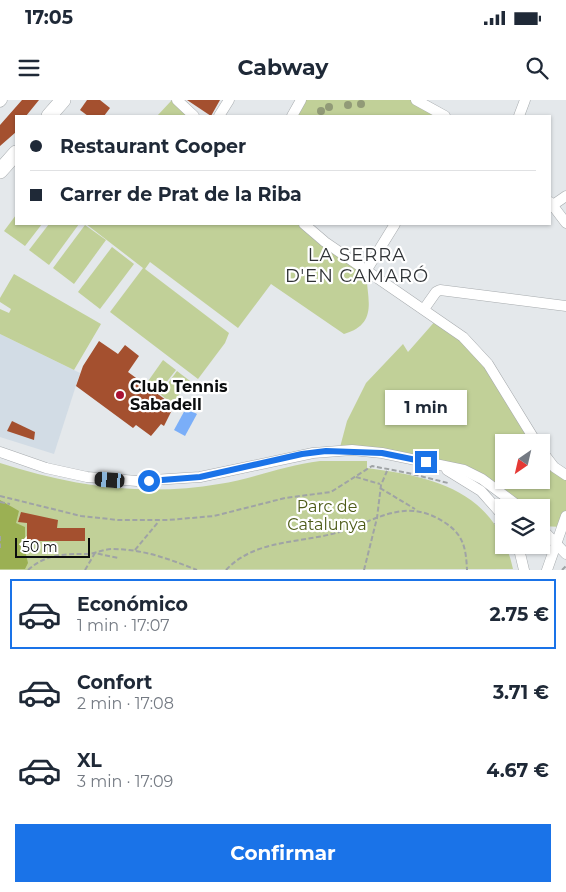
<!DOCTYPE html>
<html lang="es">
<head>
<meta charset="utf-8">
<style>
	body { margin:0; font-family:Montserrat,sans-serif; background:#f6f6f7; color:#1f2937; height:100vh; display:flex; flex-direction:column; font-size:19px; white-space:nowrap }
	* { box-sizing:border-box; margin:0 }
	p { font-size:16px; color:#747a83 }
	.icon { flex:none; width:28px; height:28px; fill:none; stroke:currentColor; stroke-width:2; stroke-linecap:round; stroke-linejoin:round }
	.map { position:relative; height:470px; overflow:hidden }
	.drawer { display:flex; flex-direction:column; background:#fff; flex:1 }
	.drawer>* { flex:none }
	.top-card { position:absolute; left:15px; top:15px; width:536px; height:110px; border-radius:0px; box-shadow:0 1px 4px #0004; display:grid; align-content:center; height:110px; padding:0 15px; background:#fff }
	.needle { width:32px; rotate:214deg }
	.tools { position:absolute; left:495px; top:334px; display:grid; gap:10px }
	.tools a { display:grid; place-items:center; width:55px; height:55px; border-radius:0px; background:#fff; box-shadow:0 1px 4px #0004; font-size:25px }
	.scale { position:absolute; left:15px; bottom:12px; width:75px; box-sizing:border-box; padding-left:5px; border:2px solid #0b0d0e; border-top:0; font-size:14px; line-height:18px; white-space:nowrap; color:#0b0d0e; -webkit-text-stroke:4px #fff; paint-order:stroke }
	.end { position:absolute; width:22px; height:22px; margin:-11px; border:6px solid #1a73e8; background:#fff; box-shadow:0 0 0 2px #fff }
	.from { border-radius:50% }
	.bubble { position:absolute; height:35px; border-radius:0px; background:#fff; box-shadow:0 1px 4px #0004; font-size:16px; font-weight:700; line-height:35px; text-align:center }
	.car { position:absolute; width:15px; height:30px; margin:-15px -8px; border-radius:6px; box-shadow:0 0 4px 1px #0007; background:linear-gradient(#222 24%,#8ab4d8 0 40%,#222 0 76%,#8ab4d8 0 86%,#222 0) }
	.top-card b { display:flex; align-items:center; gap:18px; height:48px; font-size:19px }
	.top-card b+b { border-top:1px solid #e0e1e3 }
	.top-card i { width:12px; height:12px; background:#1f2937 }
	ul { padding:9px 0 0; list-style:none }
	li { display:flex; align-items:center; gap:15px; height:70px; margin:0 10px 8px; padding:0 5px; border:2px solid transparent; border-radius:0px }
	li div { flex:1 }
	li b { display:block; font-size:19px }
	li em { font-style:normal; font-weight:700 }
	li.current { border-color:#1a73e8 }
	li>.icon { width:45px; height:45px; stroke-width:1.5 }
	.button { display:flex; gap:10px; margin-top:auto; padding:10px 15px }
	.button a { flex:1; height:58px; border-radius:0px; background:#1a73e8; color:#fff; font-size:20px; font-weight:700; line-height:58px; text-align:center }
	.status { display:flex; justify-content:space-between; align-items:center; height:35px; padding:0 25px; background:#fff; direction:ltr }
	.status svg { height:14px; fill:currentColor }
	header { display:flex; justify-content:space-between; align-items:center; height:65px; padding:0 15px; background:#fff; font-size:22px; font-weight:700 }
	.map>svg:first-child { display:block }
</style>
</head>
<body>
<div class="status"><b>17:05</b><svg viewBox="0 0 49 12"><path d="M0 12V9h3v3zM5 12V6h3v6zM10 12V3h3v9zM15 12V0h3v12zM26 1h20v11H26zM47 4h2v5h-2z"/></svg></div>
<header><svg class="icon" aria-label="menu" viewBox="0 0 24 24"><path d="M4 6h16M4 12h16M4 18h16"/></svg>Cabway<svg class="icon" aria-label="search" viewBox="0 0 24 24"><circle cx="10" cy="10" r="6"/><path d="M15 15l6 6"/></svg></header>
<div class="map">
<svg width="566" height="470" viewBox="0 0 566 470">
	<rect width="100%" height="100%" fill="#e4e8eb"/>
	<!-- built -->
	<polygon fill="#d2dce5" points="0,234 80,273 54,354 0,337"/>
	<!-- green -->
	<g fill="#c1d098">
		<polygon points="172,0 177,0 194,16 157,16"/>
		<polygon points="301,0 416,0 445,16 292,16"/>
		<polygon points="16,115 16,124 42,124 25,146 4,131"/>
		<polygon points="49,124 79,124 49,165 29,150"/>
		<path d="M86,124h218l62,47c1,28 13,53 -22,63l-73,-50 -33,44 -88,-66 -5,7 84,64 -4,10 -27,36 -88,-67 33,-44z"/>
		<polygon points="85,125 106,140 74,184 53,168"/>
		<polygon points="112,147 134,164 100,209 78,192"/>
		<polygon points="14,174 101,224 74,270 0,234 0,209 9,213 11,209 0,202 0,198"/>
		<polygon points="437,219 476,250 536,342 504,342 504,380 541,380 541,350 566,375 566,417 562,427 541,426 541,408 521,407 464,370 339,351 347,321 366,283 403,244 408,252"/>
		<polygon points="163,260 176,270 158,293 146,284"/>
		<polygon points="177,271 190,281 172,304 160,294"/>
		<path d="M320,361h47v7c70,9 129,24 146,101l-513,1v-107c71,23 145,34 219,21 34,-5 66,-19 101,-23z"/>
	</g>
	<!-- forest -->
	<polygon fill="#9bb053" points="0,400 19,411 16,423 25,427 25,450 28,463 25,469 0,469"/>
	<!-- water -->
	<polygon fill="#7aaef8" points="186,308 197,314 185,336 174,330"/>
	<!-- building -->
	<g fill="#a4502f">
		<polygon points="22,0 39,0 26,16 16,16 16,32 0,46 0,25"/>
		<polygon points="87,0 100,0 110,8 104,16 88,16 80,10"/>
		<polygon points="187,0 220,0 211,16"/>
		<polygon points="99,241 118,254 125,245 139,256 128,272 174,306 164,326 161,324 151,336 136,325 133,328 76,286 83,266"/>
		<polygon points="12,321 35,332 34,340 7,331"/>
		<polygon points="21,412 58,420 57,428 85,428 85,441 27,441 27,423 18,422"/>
	</g>
	<g fill="none" stroke-linecap="round" stroke-linejoin="round">
		<defs>
			<g id="street">
				<polyline points="177,0 194,16"/>
				<polyline points="416,0 445,16"/>
				<polyline points="0,2 2,0"/>
				<polyline points="219,16 229,0"/>
				<polyline points="292,16 301,0"/>
				<polyline points="519,16 525,0"/>
				<polyline points="550,102 566,123"/>
				<polyline points="550,107 566,96"/>
				<polyline points="304,124 325,142 463,237 488,264 536,342"/>
				<polyline points="366,171 395,124"/>
				<polyline points="424,209 436,192 440,190 566,206"/>
				<polyline points="541,350 554,367 566,375"/>
				<polyline points="0,352 46,368 87,377 137,381 200,377 313,353 352,350 382,353 464,370 482,379 521,408"/>
				<polyline points="447,370 481,391 504,417"/>
				<polyline points="541,428 566,454"/>
				<polyline points="518,445 524,470"/>
				<polyline points="547,470 566,416"/>
			</g>
			<g id="secondary">
				<polyline points="49,16 63,0"/>
				<polyline points="0,71 16,53"/>
			</g>
		</defs>
		<!-- street casing -->
		<use href="#street" stroke="#a7abae" stroke-width="11"/>
		<!-- secondary casing -->
		<use href="#secondary" stroke="#a7abae" stroke-width="16"/>
		<!-- path -->
		<g stroke="#9fa3a5" stroke-width="2" stroke-dasharray="5 2.5" stroke-linecap="butt">
			<polyline points="356,377 380,384"/>
			<polyline points="380,388 415,409"/>
			<polyline points="0,396 81,416 118,420 168,420 214,416 285,398 331,392 372,366 408,373 448,383"/>
			<polyline points="0,402 10,404"/>
			<polyline points="495,423 504,438"/>
			<polyline points="0,436 0,448"/>
			<polyline points="135,450 159,421"/>
			<path d="M28,470c19,-17 38,-16 61,-16 8,-1 15,-5 23,-5 31,0 57,10 85,21"/>
			<polyline points="85,470 95,453 118,458"/>
			<path d="M226,470c27,-29 69,-27 106,-36 41,-10 70,-39 112,-12 19,12 22,25 23,48"/>
			<polyline points="364,470 377,418 381,385 387,371"/>
			<polyline points="562,470 566,466"/>
		</g>
		<!-- street -->
		<use href="#street" stroke="#fff" stroke-width="10"/>
		<!-- secondary -->
		<use href="#secondary" stroke="#fff" stroke-width="15"/>
	</g>
	<!-- trees -->
	<g fill="#919a77">
		<circle cx="361" cy="4" r="4"/>
		<circle cx="348" cy="5" r="4"/>
		<circle cx="329" cy="7" r="4"/>
		<circle cx="321" cy="11" r="4"/>
	</g>
	<g fill="none" stroke-linecap="round" stroke-linejoin="round">
		<!-- route -->
		<polyline stroke="#1a73e8" stroke-width="6" points="149,381 200,377 302,354 326,351 382,353 426,362"/>
	</g>
	<!-- markers -->
	<circle fill="#a91234" stroke="#fff" stroke-width="2" cx="120" cy="295" r="5"/>
	<g text-anchor="middle" stroke-width="4.5" stroke-linejoin="round" paint-order="stroke">
		<!-- poi labels -->
		<g font-size="16" font-weight="bold" fill="#0b0d0e" stroke="#fff" text-anchor="start">
			<text x="130" y="292">Club Tennis<tspan x="130" dy="18">Sabadell</tspan></text>
		</g>
		<!-- park labels -->
		<g font-size="16" fill="#4d5b18" stroke="#fff">
			<text x="327" y="412">Parc de<tspan x="327" dy="18">Catalunya</tspan></text>
		</g>
		<!-- neighbourhood labels -->
		<g font-size="18" letter-spacing="1" fill="#2f3235" stroke="#fff">
			<text x="357" y="161">LA SERRA<tspan x="357" dy="21">D'EN CAMARÓ</tspan></text>
		</g>
	</g>
</svg>
<div class="tools">
<a><svg class="needle" viewBox="-14 -14 28 28"><path d="M0-13l5 13h-10z" fill="#e53935"/><path d="M0 13l5-13h-10z" fill="#747a83"/></svg></a>
<a><svg class="icon" aria-label="layers" viewBox="0 0 24 24"><path d="M12 4l9 5-9 5-9-5zM3 14l9 5 9-5"/></svg></a>
</div>
<div class="scale">50 m</div>
<i class="end from" style="left:149px;top:381px"></i>
<i class="end" style="left:426px;top:362px"></i>
<div class="bubble" style="left:385px;top:290px;width:82px">1 min</div>
<i class="car" style="left:110px;top:380px;rotate:275deg"></i>
<div class="top-card">
<b><i class="from"></i>Restaurant Cooper</b>
<b><i></i>Carrer de Prat de la Riba</b>
</div>
</div>
<section class="drawer">
<ul>
<li class="current"><svg class="icon" aria-label="car" viewBox="0 0 24 24"><path d="M5 17H2v-5l4-1 3-4h7l3 4 3 1v5h-3M9 17h6M6 11h13"/><circle cx="7" cy="17" r="2"/><circle cx="17" cy="17" r="2"/></svg><div><b>Económico</b><p>1 min · 17:07</p></div><em>2.75 €</em></li>
<li><svg class="icon" aria-label="car" viewBox="0 0 24 24"><path d="M5 17H2v-5l4-1 3-4h7l3 4 3 1v5h-3M9 17h6M6 11h13"/><circle cx="7" cy="17" r="2"/><circle cx="17" cy="17" r="2"/></svg><div><b>Confort</b><p>2 min · 17:08</p></div><em>3.71 €</em></li>
<li><svg class="icon" aria-label="car" viewBox="0 0 24 24"><path d="M5 17H2v-5l4-1 3-4h7l3 4 3 1v5h-3M9 17h6M6 11h13"/><circle cx="7" cy="17" r="2"/><circle cx="17" cy="17" r="2"/></svg><div><b>XL</b><p>3 min · 17:09</p></div><em>4.67 €</em></li>
</ul>
<div class="button"><a>Confirmar</a></div>
</section>
</body>
</html>
